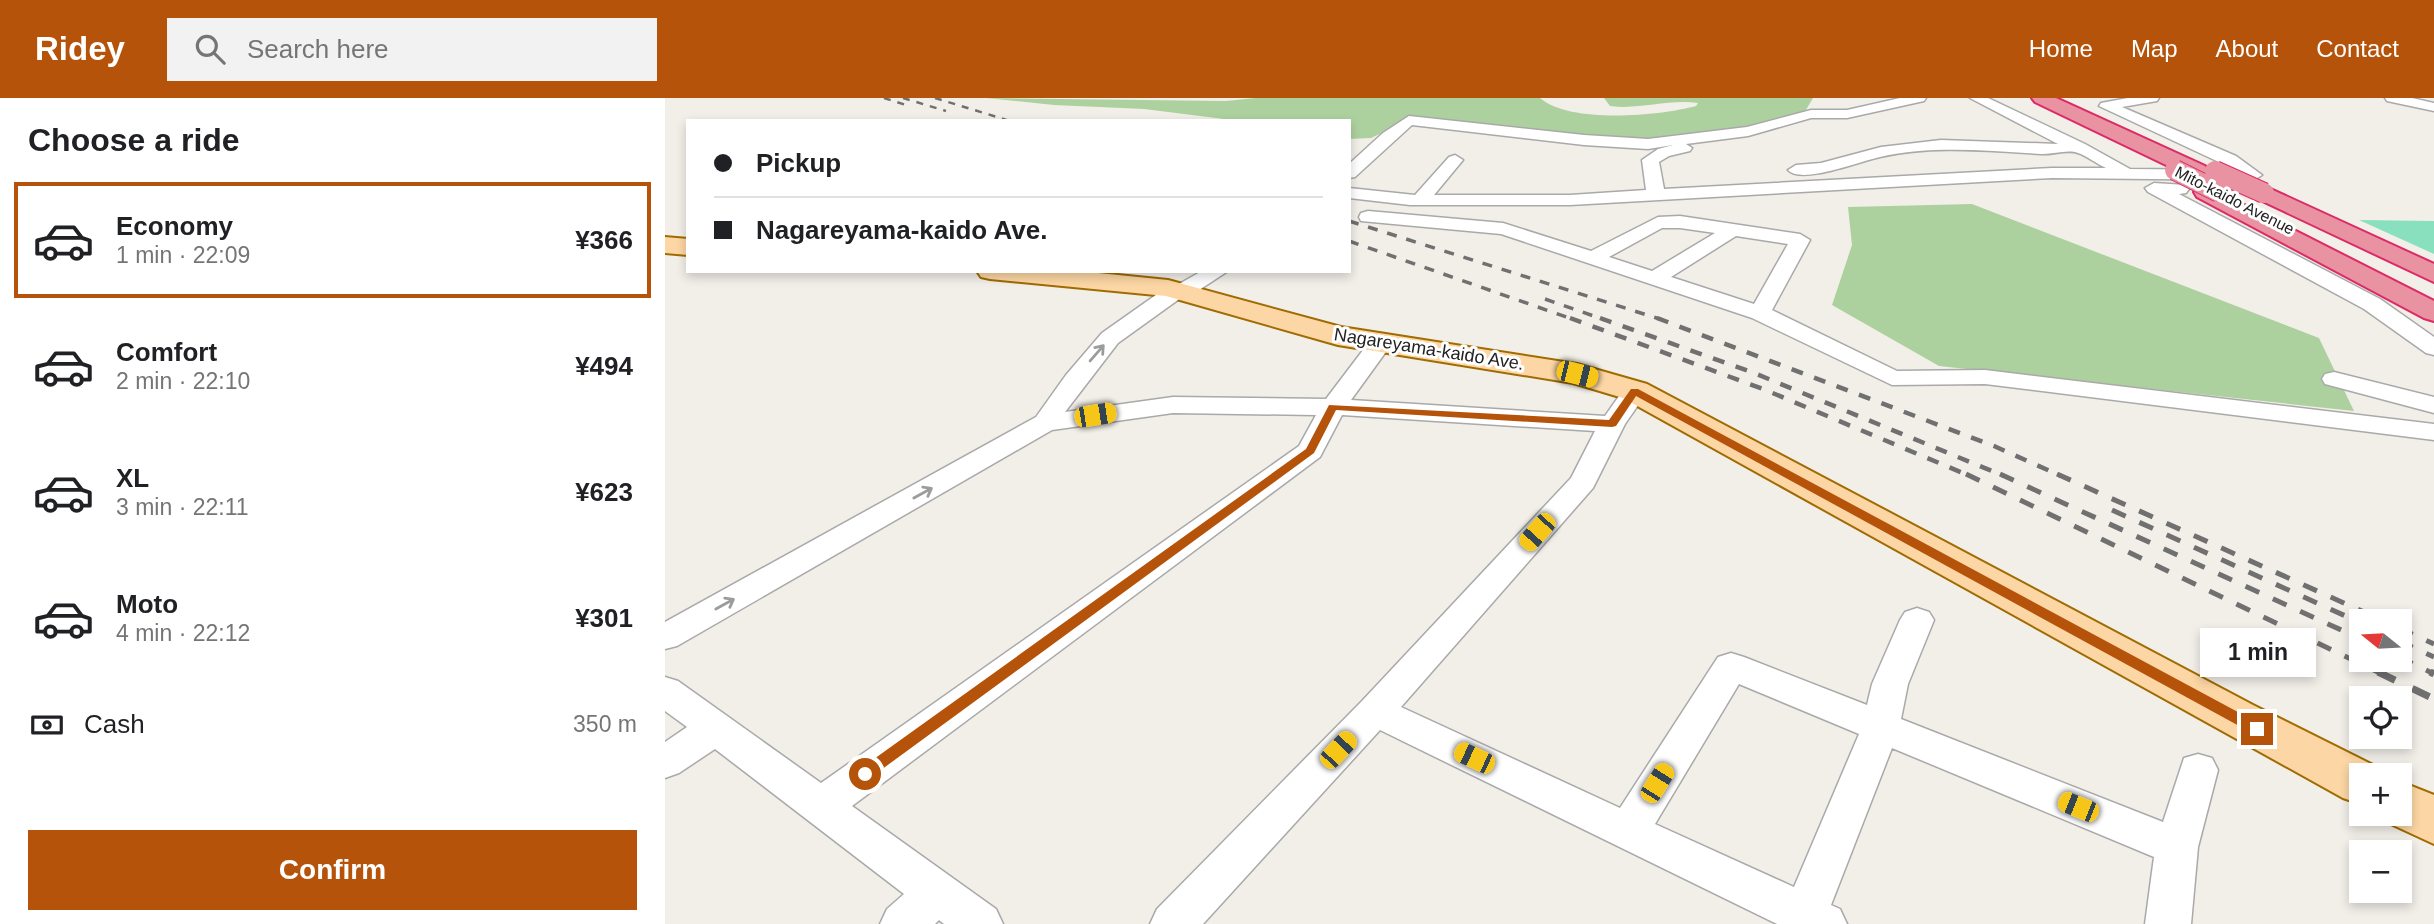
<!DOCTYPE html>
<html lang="en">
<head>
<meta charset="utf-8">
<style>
	body { margin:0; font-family:Helvetica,sans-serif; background:#f2f2f2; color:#202124; height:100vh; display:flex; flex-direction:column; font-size:26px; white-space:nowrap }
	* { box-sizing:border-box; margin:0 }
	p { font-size:23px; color:#757577 }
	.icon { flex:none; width:38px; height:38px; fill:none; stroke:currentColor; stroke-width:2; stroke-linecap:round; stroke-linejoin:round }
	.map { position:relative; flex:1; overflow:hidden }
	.sheet { display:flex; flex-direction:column; background:#fff; width:665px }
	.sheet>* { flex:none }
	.hud { position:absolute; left:21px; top:21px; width:665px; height:154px; border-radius:0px; box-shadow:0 4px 10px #0003; display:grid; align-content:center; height:154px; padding:0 28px; background:#fff }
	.needle { width:46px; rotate:288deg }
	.tools { position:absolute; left:1684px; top:511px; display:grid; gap:14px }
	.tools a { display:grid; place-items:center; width:63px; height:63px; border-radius:0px; background:#fff; box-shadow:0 4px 10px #0003; font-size:35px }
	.end { position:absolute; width:32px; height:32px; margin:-16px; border:9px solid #b45309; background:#fff; box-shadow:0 0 0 4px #fff }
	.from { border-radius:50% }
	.bubble { position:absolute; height:49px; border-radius:0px; background:#fff; box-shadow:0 4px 10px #0003; font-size:23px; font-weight:600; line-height:49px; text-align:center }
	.car { position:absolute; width:21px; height:42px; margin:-21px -10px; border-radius:9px; box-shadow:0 0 5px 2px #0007; background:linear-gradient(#f5c518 24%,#345 0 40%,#f5c518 0 76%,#345 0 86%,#f5c518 0) }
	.hud b { display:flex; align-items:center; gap:24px; height:66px; font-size:26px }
	.hud b+b { border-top:2px solid #e0e0e0 }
	.hud i { width:18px; height:18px; background:#202124 }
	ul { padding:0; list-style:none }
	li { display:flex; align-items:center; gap:21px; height:116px; margin:0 14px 10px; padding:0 14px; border:4px solid transparent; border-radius:0px }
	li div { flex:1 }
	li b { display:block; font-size:26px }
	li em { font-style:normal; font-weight:600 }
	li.on { border-color:#b45309 }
	li>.icon { width:63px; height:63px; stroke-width:1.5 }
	h2 { padding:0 28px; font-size:32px; line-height:84px }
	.pay { display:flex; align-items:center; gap:18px; height:77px; padding:0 28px; font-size:26px }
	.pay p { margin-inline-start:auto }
	.primary-button { display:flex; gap:14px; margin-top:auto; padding:14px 28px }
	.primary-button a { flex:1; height:80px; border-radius:0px; background:#b45309; color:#fff; font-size:28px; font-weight:600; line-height:80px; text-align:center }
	header { display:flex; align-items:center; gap:42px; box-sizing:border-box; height:98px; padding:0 35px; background:#b45309; color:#fff }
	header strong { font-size:33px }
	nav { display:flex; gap:38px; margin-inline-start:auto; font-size:24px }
	.search { width:490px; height:63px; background:#f2f2f2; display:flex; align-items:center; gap:18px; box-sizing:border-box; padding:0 24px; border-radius:0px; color:#757577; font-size:26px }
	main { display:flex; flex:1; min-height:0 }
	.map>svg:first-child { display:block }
</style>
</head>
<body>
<header>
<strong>Ridey</strong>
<div class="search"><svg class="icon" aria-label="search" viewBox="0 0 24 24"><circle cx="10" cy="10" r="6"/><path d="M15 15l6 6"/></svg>Search here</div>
<nav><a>Home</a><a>Map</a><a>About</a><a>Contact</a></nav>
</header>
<main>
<section class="sheet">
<h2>Choose a ride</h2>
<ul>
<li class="on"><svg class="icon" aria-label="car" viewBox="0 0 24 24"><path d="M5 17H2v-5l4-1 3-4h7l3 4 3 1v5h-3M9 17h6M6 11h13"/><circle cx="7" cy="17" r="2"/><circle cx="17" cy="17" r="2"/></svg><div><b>Economy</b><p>1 min · 22:09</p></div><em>¥366</em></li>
<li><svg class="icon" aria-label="car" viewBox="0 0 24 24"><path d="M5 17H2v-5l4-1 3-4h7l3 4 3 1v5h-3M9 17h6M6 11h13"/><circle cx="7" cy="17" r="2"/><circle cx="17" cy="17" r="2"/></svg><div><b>Comfort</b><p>2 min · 22:10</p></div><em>¥494</em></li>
<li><svg class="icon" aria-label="car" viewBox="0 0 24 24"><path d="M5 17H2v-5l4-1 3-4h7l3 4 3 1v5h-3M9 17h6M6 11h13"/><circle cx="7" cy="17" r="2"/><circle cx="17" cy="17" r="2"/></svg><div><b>XL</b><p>3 min · 22:11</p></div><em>¥623</em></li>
<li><svg class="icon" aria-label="car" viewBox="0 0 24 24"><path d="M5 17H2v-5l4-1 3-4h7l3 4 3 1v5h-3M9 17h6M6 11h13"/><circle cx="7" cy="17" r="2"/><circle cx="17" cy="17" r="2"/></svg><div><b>Moto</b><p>4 min · 22:12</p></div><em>¥301</em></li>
</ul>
<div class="pay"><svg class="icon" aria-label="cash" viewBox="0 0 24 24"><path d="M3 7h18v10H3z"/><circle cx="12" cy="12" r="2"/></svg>Cash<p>350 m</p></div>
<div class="primary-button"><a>Confirm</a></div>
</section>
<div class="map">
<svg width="1769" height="826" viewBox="0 0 1769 826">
	<rect width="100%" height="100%" fill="#f2efe9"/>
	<!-- forest -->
	<g fill="#add19e">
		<path d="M321,0l240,3 30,-3h284c30,26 119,18 156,8l2,-3c-31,-4 -58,7 -88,3l-6,-8h209l-10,17 -79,19 -91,10 -199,-19h-35l-28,13 -22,1v-18h-109l-96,-12 -90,-4z"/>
		<polygon points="1307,106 1654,240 1689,313 1274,268 1167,207 1187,147 1183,109"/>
	</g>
	<!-- pitch -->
	<polygon fill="#88e0be" points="1694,122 1769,123 1769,156"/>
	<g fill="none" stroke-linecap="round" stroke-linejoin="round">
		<defs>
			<g id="street">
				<path d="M1235,0h26l-2,3 -77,17h-36l-63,18 -62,8 6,4 -2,3 -21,5 -10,6 5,27 388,-21h54c-9,-4 -19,-12 -28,-15 -11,-4 -26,2 -37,1 -54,-3 -108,-9 -161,3 -19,4 -79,28 -92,13l8,-5 25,-2 60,-16 60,-7 117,4 -88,-46h18l97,46 45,25 106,1 -137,-64 2,-3 27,-5h31l-2,3 -35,6 114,49 26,19 -8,5 -202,-2 -482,27h-160l-61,-7v-10l66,7 34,-38 6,-2 8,5 -29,35h136l76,-5 -4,-30 16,-11 15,-4 -25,4 -64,-4 -172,-20 -57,52 -6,1v-14l34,-31 26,-17 175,19 64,4 99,-12 64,-17h36z"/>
				<polygon points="1720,0 1747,0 1769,5 1769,13 1722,3"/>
				<polygon points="1489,85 1521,87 1524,91 1521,95 1514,96 1715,201 1769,239 1769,257 1761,255 1699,211 1483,94 1480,90"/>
				<path d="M703,113l135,12 88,28 67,-34 22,-1 120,18 10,6 -38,70 125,61 88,-1 449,54v16l-449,-56 -93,1 -140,-67 -251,-84 -140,-13 -2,-4 2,-4zM997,130h18l35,5 -63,38 -43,-14zM1071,138l52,8 -34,60 -83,-27z"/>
				<path d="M537,173h26l-38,25 -8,1 -64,46 -53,69 108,-15 153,2 47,-62h16l4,5 -42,58 254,16 21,-30 9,-3 9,3 4,5 -23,33 -32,64 -192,219 219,101 98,-151 13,-4 13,4 123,48 5,-21 28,-64 5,-8 12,-4 12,4 5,8 -26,64 -7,35 262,103 21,-64 14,-4 14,4 6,12 -20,77 -7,77h-46l9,-67 -262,-109 -61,157 9,4 7,15h-70l-397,-194 -177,194h-53l7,-15 205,-208 209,-223 24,-47 -253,-16 -22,42 -468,349 144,103 7,15h-59l-5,-4 -4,4h-55l7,-15 17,-15 -189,-145 -36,24 -14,5v-36l22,-15 -22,-16v-34l13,4 143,102 478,-337 17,-31 -143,-2 -121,17 -375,216 -12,3v-27l371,-205 30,-42 36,-42 68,-48 9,-1zM1074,586l120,50 -65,153 -139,-63z"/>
				<polygon points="1669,274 1769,299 1769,315 1660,286 1657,281 1660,276"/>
			</g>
			<g id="primary">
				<polygon points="0,139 23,141 23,157 0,155"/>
				<polygon points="312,173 413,173 503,182 676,229 912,266 982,286 1588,607 1714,670 1718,677 1696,677 1696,706 1678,700 958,300 908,285 673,247 501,198 325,181 316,179"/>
				<polygon points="1734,683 1769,697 1769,746 1715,721 1713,716 1734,716"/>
			</g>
			<g id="highway">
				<polygon points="1367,0 1391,0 1540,68 1543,73 1540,78 1524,78 1370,4"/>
				<polygon points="1540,87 1769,203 1769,223 1759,220 1532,99 1529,94 1532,89"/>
				<polygon points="1599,88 1769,166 1769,184 1591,100 1588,95 1591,90"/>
			</g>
		</defs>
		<!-- street casing -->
		<use href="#street" stroke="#a9a9a9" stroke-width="3"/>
		<!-- primary casing -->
		<use href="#primary" stroke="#a06b00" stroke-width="4"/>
		<!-- highway casing -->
		<use href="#highway" stroke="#dc2a67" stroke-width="4"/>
		<!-- street -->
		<use href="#street" fill="#fff" fill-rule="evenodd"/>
		<!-- primary -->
		<use href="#primary" fill="#fcd6a4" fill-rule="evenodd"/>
		<!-- highway -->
		<use href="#highway" fill="#e892a2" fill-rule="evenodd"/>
		<!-- rail-far4 -->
		<g stroke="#707070" stroke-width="2.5" stroke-dasharray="7 7" stroke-linecap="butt">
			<polyline points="219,0 244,8"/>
			<polyline points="238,0 281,13"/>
			<polyline points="270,0 345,23"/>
		</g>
		<!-- rail-far3 -->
		<g stroke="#707070" stroke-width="3.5" stroke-dasharray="10 10" stroke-linecap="butt">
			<polyline points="684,123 998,222"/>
			<polyline points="684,143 910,222"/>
			<polyline points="880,201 940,222"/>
		</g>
		<!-- rail-far2 -->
		<g stroke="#707070" stroke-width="4.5" stroke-dasharray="12 12" stroke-linecap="butt">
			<polyline points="905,220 1098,291 1305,378"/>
			<polyline points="935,220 1089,275 1339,378"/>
			<polyline points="992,220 1329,348 1396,378"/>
		</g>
		<!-- rail-far1 -->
		<g stroke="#707070" stroke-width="5" stroke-dasharray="15 15" stroke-linecap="butt">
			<polyline points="1301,376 1717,576"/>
			<polyline points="1335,376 1696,541"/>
			<polyline points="1392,376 1719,523"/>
			<polyline points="1447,412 1696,525"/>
			<polyline points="1734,530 1769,546"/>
			<polyline points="1734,543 1769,559"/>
			<polyline points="1734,559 1769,576"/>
		</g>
		<!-- rail -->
		<g stroke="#707070" stroke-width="7" stroke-dasharray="19 19" stroke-linecap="butt">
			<polyline points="1713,574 1769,601"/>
			<polyline points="1765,574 1769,576"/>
		</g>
		<defs>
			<g id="highway-bridge">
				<polyline points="1510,72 1554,94"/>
				<polyline points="1550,73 1599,95"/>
			</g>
		</defs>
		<!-- highway-bridge casing -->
		<use href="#highway-bridge" stroke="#dc2a67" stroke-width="22" stroke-linecap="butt"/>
		<!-- highway-bridge -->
		<use href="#highway-bridge" stroke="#e892a2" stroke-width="20"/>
	</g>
	<!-- one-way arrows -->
	<defs><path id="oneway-shaft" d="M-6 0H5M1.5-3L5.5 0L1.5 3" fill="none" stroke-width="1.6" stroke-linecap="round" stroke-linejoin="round" transform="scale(1.75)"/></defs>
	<g stroke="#9c9c9c">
		<use href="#oneway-shaft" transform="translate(432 255) rotate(-49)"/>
		<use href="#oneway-shaft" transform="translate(258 395) rotate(-29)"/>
		<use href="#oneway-shaft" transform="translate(60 506) rotate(-29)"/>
	</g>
	<!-- route -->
	<polygon fill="#b45309" points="966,291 973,291 1597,627 1599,631 1597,635 1587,635 971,298 951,328 947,329 671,312 649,355 205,680 195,680 192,676 195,671 641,351 664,307 944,322"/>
	<g text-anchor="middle" stroke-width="6" stroke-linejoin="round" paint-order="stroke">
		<!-- far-street labels -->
		<g font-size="16" fill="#222" stroke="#fff">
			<text transform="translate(1570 102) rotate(27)" y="6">Mito-kaido Avenue</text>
		</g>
		<!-- street labels -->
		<g font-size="18" fill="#222" stroke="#fff">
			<text transform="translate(764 251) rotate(9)" y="6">Nagareyama-kaido Ave.</text>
		</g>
	</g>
</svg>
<div class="tools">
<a><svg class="needle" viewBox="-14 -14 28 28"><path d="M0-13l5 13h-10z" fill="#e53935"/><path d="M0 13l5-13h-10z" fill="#757577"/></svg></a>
<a><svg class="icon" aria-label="locate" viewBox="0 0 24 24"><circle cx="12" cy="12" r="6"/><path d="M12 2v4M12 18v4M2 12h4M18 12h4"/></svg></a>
<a>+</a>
<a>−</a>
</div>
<i class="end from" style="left:200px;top:676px"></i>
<i class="end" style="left:1592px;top:631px"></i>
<div class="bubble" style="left:1535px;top:530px;width:116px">1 min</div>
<i class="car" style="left:912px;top:276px;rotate:104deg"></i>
<i class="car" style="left:430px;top:317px;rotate:81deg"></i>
<i class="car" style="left:872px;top:434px;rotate:222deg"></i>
<i class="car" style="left:673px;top:652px;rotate:43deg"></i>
<i class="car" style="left:809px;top:660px;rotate:295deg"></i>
<i class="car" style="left:992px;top:685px;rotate:32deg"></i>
<i class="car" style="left:1413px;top:709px;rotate:292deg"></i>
<div class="hud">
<b><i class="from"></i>Pickup</b>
<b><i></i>Nagareyama-kaido Ave.</b>
</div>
</div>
</main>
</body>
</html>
